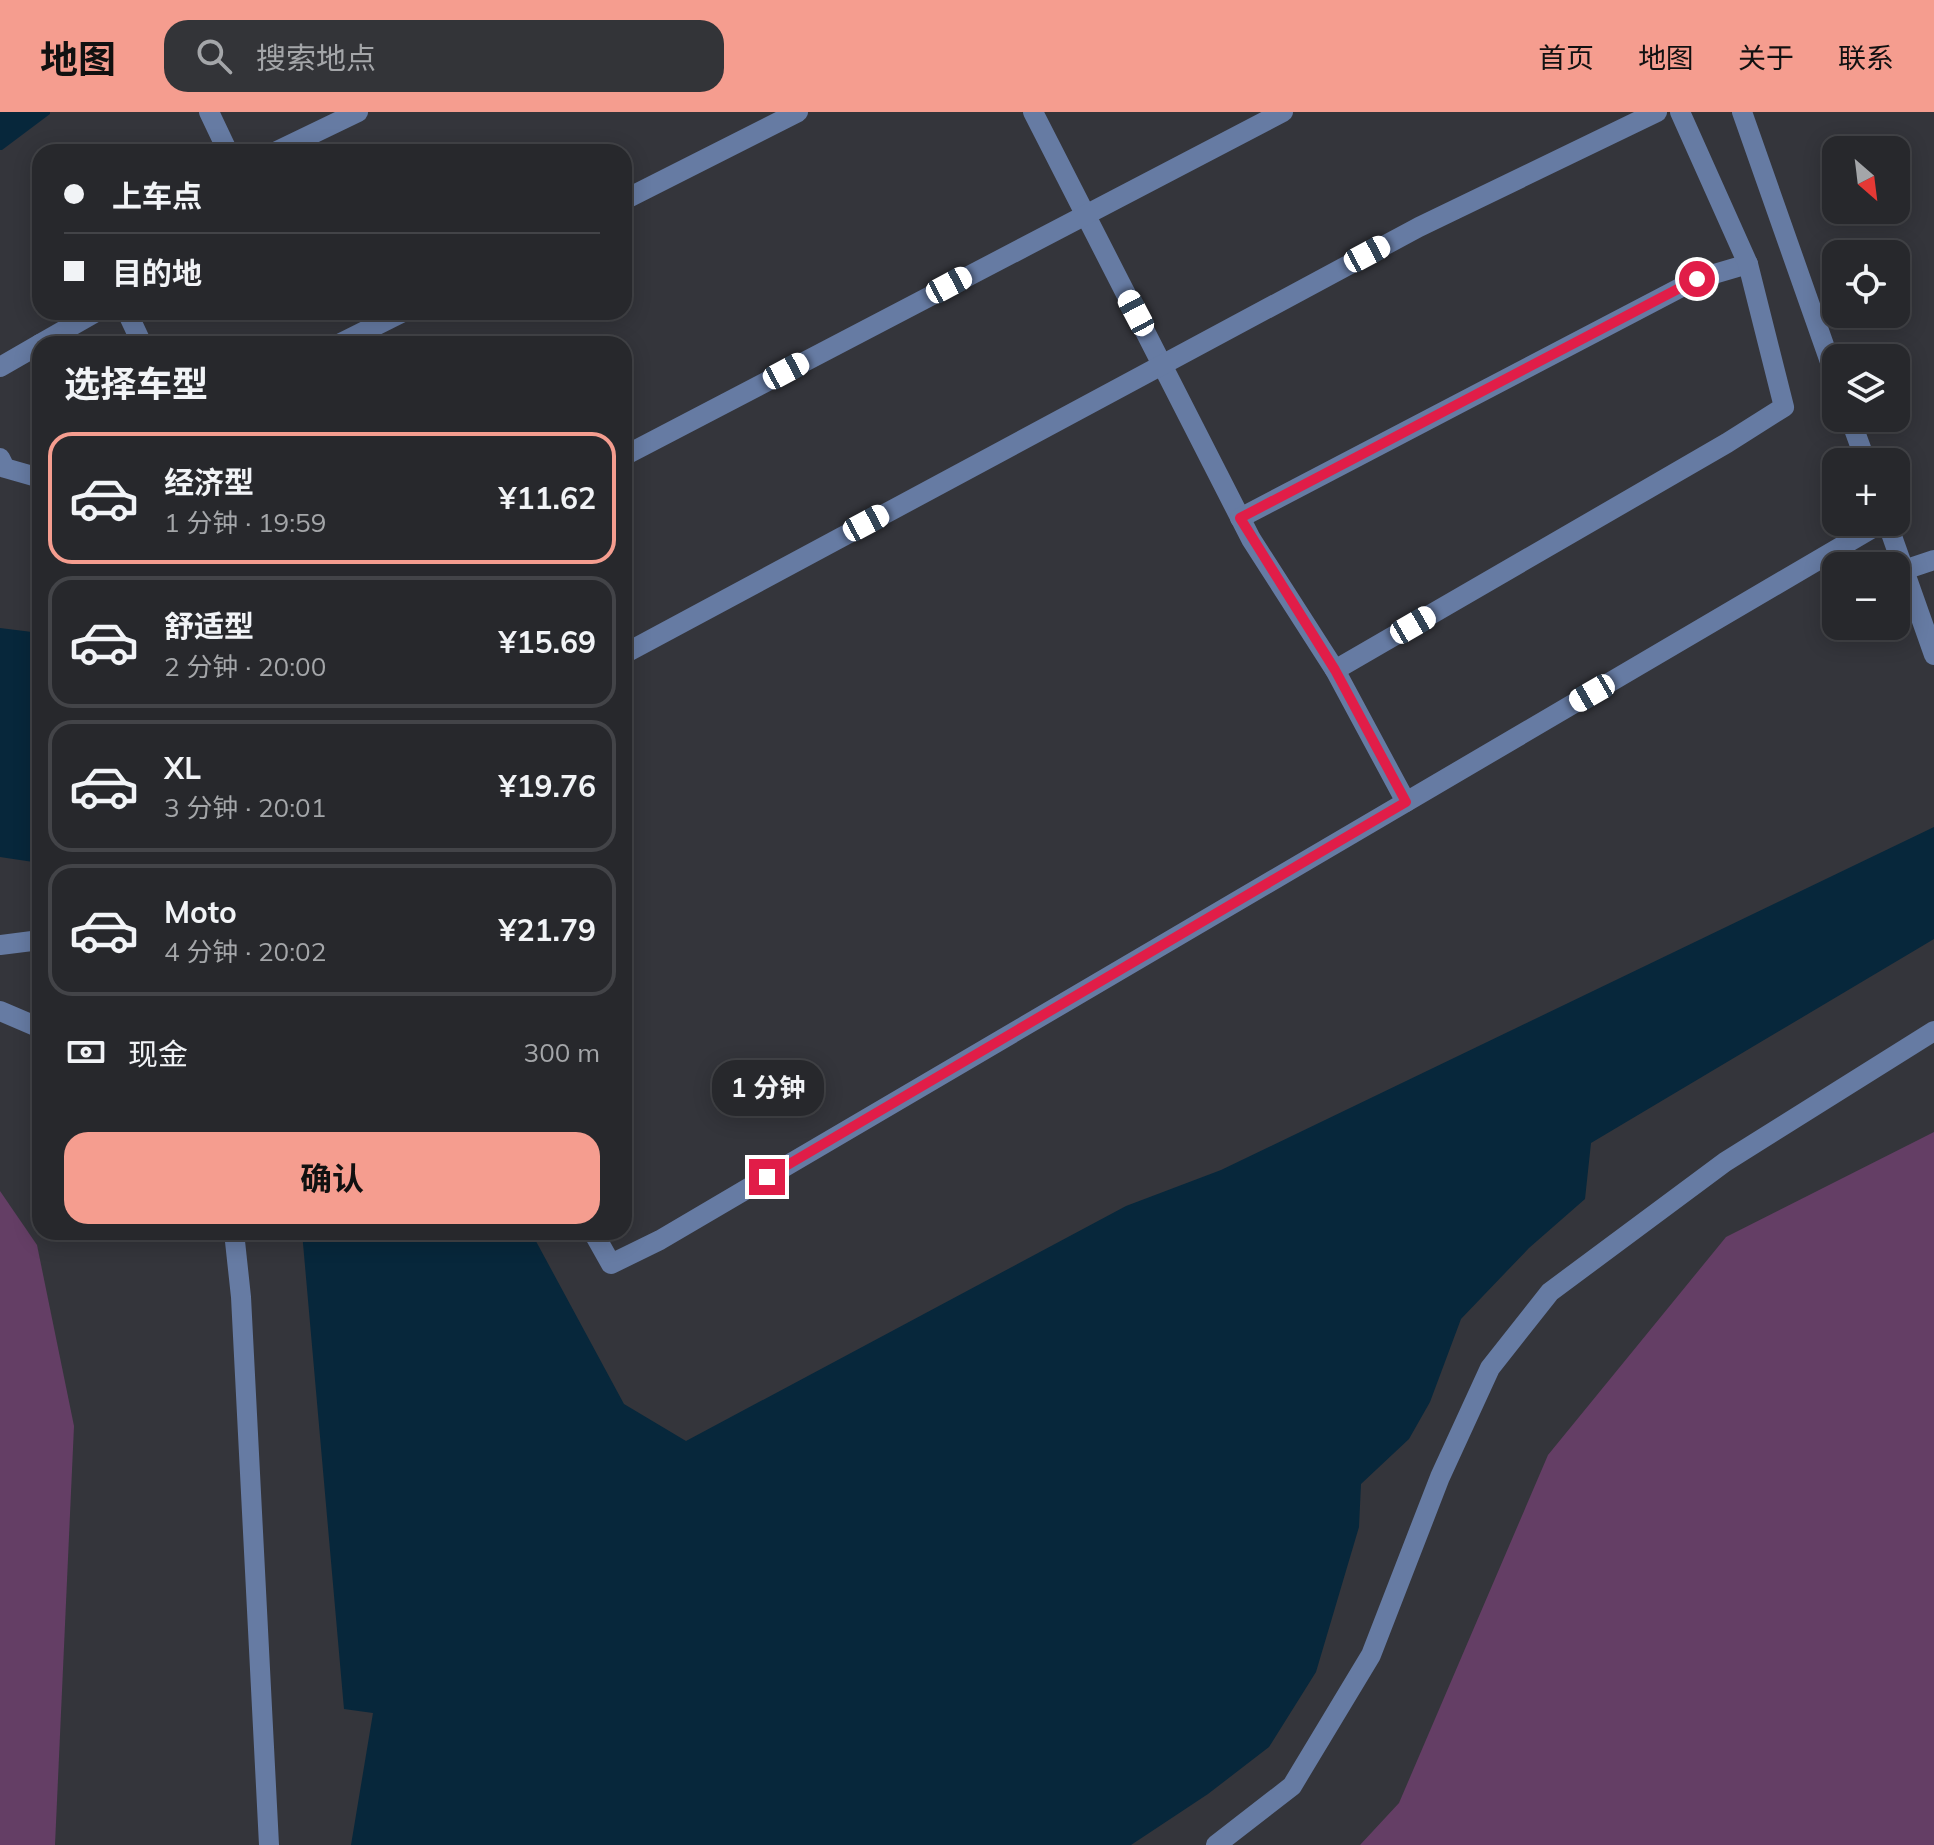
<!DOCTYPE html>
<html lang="zh">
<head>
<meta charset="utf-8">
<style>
	body { margin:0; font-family:Mulish,"Noto Sans SC",sans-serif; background:#333438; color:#f1f3f6; height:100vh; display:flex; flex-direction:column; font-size:30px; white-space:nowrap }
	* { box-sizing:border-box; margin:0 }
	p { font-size:26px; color:#a4a6a9 }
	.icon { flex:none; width:44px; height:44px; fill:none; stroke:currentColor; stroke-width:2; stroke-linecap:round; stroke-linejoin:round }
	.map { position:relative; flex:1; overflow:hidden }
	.side { position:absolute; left:32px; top:224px; width:600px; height:904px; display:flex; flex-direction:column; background:#27282c; border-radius:24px; box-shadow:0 4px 20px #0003,0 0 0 2px #434448 }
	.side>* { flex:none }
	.guide { position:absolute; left:32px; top:32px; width:600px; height:176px; border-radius:24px; box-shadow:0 4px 20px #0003,0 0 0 2px #434448; display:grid; align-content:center; height:176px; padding:0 32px; background:#27282c }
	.needle { width:52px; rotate:152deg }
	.fabs { position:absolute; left:1822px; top:24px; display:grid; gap:16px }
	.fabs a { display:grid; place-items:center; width:88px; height:88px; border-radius:16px; background:#27282c; box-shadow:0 4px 20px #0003,0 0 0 2px #434448; font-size:40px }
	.end { position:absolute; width:36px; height:36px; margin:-18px; border:10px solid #e11d48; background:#fff; box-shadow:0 0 0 4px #fff }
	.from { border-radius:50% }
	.bubble { position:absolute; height:56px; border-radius:24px; background:#27282c; box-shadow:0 4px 20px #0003,0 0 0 2px #434448; font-size:26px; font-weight:700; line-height:56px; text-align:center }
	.car { position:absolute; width:24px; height:48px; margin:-24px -12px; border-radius:10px; box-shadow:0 0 6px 2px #0007; background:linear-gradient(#fff 24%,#345 0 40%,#fff 0 76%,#345 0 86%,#fff 0) }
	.guide b { display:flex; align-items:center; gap:28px; height:76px; font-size:30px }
	.guide b+b { border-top:2px solid #434448 }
	.guide i { width:20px; height:20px; background:#f1f3f6 }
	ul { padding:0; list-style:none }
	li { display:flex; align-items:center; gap:24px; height:132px; margin:0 16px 12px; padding:0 16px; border:4px solid #434448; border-radius:24px }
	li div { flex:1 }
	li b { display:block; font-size:30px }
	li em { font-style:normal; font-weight:700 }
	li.active { border-color:#f59d8f }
	li>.icon { width:72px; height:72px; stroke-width:1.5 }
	h2 { padding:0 32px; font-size:36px; line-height:96px }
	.pay { display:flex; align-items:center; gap:20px; height:88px; padding:0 32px; font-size:30px }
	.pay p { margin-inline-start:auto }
	.cta { display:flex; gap:16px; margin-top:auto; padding:16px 32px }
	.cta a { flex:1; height:92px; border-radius:24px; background:#f59d8f; color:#111; font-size:32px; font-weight:700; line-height:92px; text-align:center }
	header { display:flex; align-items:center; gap:48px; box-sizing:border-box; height:112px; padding:0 40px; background:#f59d8f; color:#111 }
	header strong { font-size:38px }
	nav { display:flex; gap:44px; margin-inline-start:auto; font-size:28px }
	.search { width:560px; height:72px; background:#333438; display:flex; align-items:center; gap:20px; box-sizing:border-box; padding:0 28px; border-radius:24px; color:#a4a6a9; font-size:30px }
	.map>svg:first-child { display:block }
</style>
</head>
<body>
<header>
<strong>地图</strong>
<div class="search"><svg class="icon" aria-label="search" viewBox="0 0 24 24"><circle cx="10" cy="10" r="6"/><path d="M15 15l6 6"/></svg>搜索地点</div>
<nav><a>首页</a><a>地图</a><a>关于</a><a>联系</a></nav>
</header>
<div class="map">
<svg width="1934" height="1733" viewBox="0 0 1934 1733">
	<rect width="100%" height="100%" fill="#34353b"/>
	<!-- green -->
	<g fill="#643e65">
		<polygon points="1934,1020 1934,1733 1360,1733 1399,1691 1548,1343 1726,1125"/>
		<polygon points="0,1079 37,1133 74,1314 55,1733 0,1733"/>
	</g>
	<!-- water -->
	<g fill="#07273b">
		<polygon points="0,0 50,0 50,2 2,38 0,38"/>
		<polygon points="0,516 40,521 40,751 0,745"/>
		<polygon points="1934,715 1934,827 1591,1031 1585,1087 1529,1136 1461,1207 1430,1290 1409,1327 1361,1372 1359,1415 1316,1560 1269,1635 1208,1682 1131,1733 351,1733 373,1601 344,1597 302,1120 531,1120 624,1292 686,1329 1126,1094 1221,1058"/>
	</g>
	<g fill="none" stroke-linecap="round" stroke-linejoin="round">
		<!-- minor -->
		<g stroke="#667ba3" stroke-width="20">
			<polyline points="209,0 228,40"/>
			<polyline points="1033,0 1251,427 1335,558 1406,690"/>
			<polyline points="1742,0 1836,267"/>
			<polyline points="275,40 358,0"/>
			<polyline points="624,88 798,0"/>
			<polyline points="127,200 142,232"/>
			<polyline points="40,232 96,200"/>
			<polyline points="339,232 403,200"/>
			<polyline points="0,255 40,232"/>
			<polyline points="1850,306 1866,350"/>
			<polyline points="624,344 1283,0"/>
			<polyline points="0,346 5,356 40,366"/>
			<polyline points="1240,406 1697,167 1748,152"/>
			<polyline points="1887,410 1934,543"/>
			<polyline points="1904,458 1934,448"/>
			<polyline points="624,542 1419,115 1657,0"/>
			<polyline points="1335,558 1727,331 1784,295 1748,152 1680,0"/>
			<polyline points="0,833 40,828"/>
			<polyline points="0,899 40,916"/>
			<polyline points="234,1120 241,1185 269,1733"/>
			<polyline points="593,1120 611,1152 660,1128 1883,410"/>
			<polyline points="1216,1733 1292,1674 1371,1543 1440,1365 1490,1256 1550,1180 1725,1050 1934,919"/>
		</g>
	</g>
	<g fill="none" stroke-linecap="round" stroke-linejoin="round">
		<!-- route -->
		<polyline stroke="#e11d48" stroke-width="10" points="767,1065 1406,690 1335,558 1240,406 1697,167"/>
	</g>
</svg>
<div class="fabs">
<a><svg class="needle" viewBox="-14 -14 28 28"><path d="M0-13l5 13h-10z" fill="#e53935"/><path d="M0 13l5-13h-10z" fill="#a4a6a9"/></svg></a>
<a><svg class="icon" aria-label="locate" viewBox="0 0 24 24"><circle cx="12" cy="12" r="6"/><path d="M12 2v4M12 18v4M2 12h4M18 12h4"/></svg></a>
<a><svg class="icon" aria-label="layers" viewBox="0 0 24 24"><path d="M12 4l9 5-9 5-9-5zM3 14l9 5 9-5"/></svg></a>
<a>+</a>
<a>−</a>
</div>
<i class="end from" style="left:1697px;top:167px"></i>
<i class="end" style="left:767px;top:1065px"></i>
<div class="bubble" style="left:712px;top:948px;width:112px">1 分钟</div>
<i class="car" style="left:1367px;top:142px;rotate:62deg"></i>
<i class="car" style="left:949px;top:173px;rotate:62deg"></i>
<i class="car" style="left:1136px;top:201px;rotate:332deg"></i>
<i class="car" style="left:786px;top:259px;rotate:62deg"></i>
<i class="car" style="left:866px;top:411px;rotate:62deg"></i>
<i class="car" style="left:1413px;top:513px;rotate:60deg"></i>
<i class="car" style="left:1592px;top:581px;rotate:240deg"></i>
<div class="guide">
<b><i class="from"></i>上车点</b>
<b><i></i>目的地</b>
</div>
<section class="side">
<h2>选择车型</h2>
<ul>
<li class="active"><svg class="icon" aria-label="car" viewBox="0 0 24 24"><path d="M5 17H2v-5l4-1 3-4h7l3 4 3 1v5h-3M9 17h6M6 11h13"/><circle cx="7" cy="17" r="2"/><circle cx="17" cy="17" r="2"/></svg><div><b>经济型</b><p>1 分钟 · 19:59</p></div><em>¥11.62</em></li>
<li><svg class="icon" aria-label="car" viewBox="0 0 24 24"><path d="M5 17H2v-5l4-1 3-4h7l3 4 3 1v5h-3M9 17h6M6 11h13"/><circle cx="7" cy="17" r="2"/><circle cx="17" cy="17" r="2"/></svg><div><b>舒适型</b><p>2 分钟 · 20:00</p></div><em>¥15.69</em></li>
<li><svg class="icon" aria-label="car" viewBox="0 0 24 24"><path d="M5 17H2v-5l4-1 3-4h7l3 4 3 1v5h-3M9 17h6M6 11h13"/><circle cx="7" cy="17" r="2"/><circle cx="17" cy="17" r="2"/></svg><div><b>XL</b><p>3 分钟 · 20:01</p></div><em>¥19.76</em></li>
<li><svg class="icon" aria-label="car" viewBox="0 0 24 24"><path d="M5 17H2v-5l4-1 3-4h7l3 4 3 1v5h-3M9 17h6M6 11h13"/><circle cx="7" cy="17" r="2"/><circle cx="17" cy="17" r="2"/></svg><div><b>Moto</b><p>4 分钟 · 20:02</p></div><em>¥21.79</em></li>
</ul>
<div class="pay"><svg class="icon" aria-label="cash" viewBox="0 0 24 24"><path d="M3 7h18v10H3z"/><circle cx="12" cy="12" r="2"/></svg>现金<p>300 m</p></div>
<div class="cta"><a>确认</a></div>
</section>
</div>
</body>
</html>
